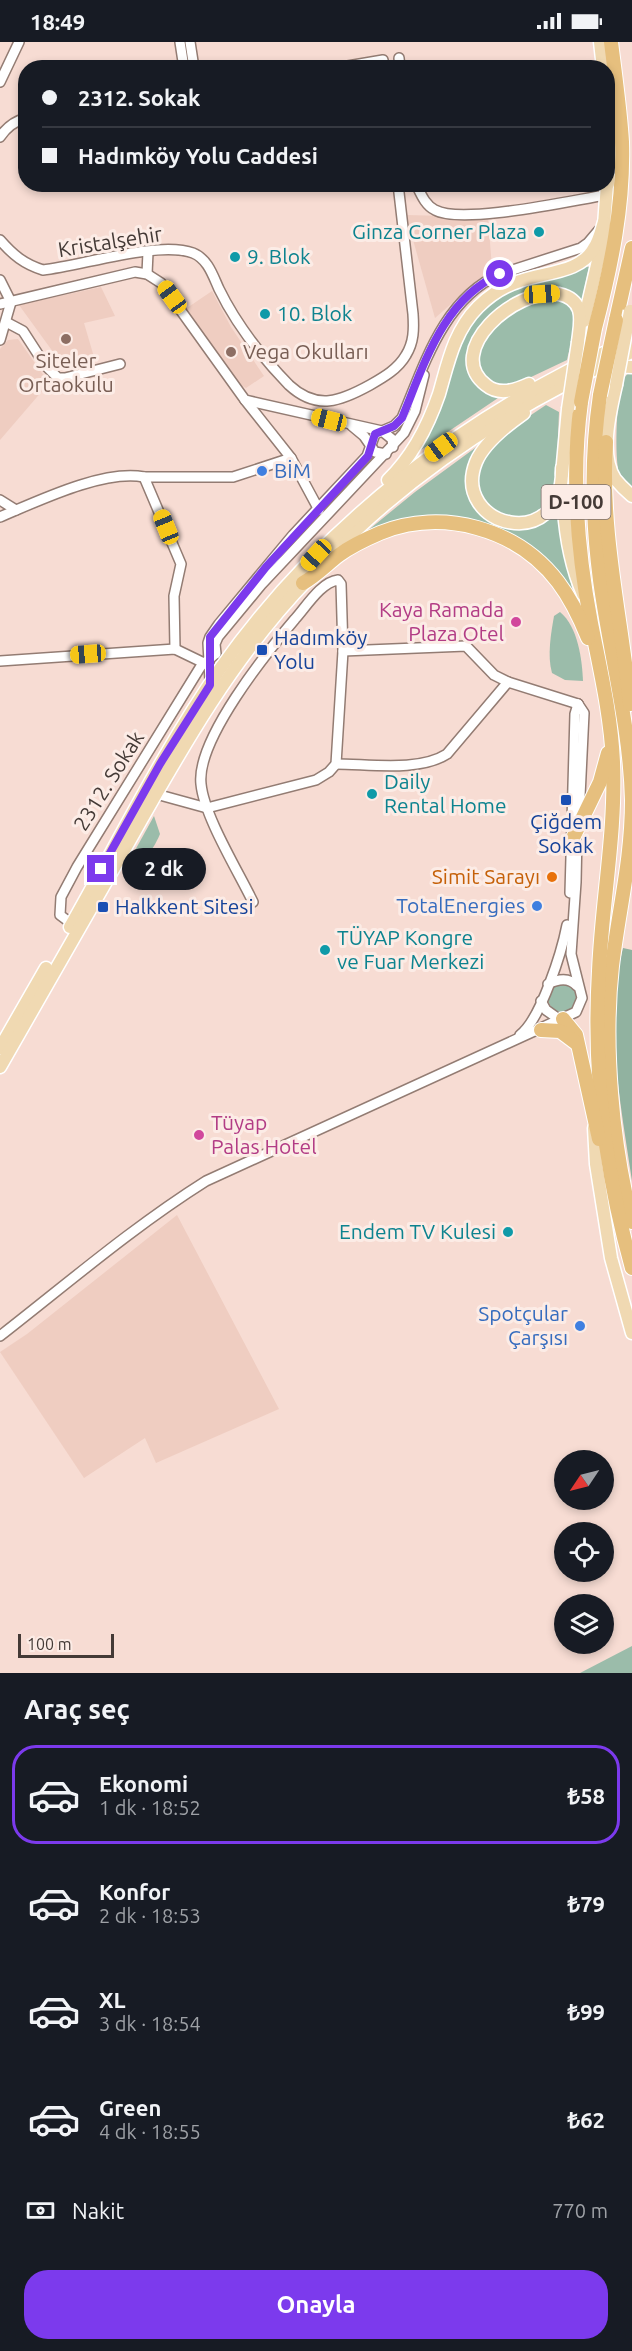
<!DOCTYPE html>
<html lang="tr">
<head>
<meta charset="utf-8">
<style>
	body { margin:0; font-family:Ubuntu,sans-serif; background:#242831; color:#f1f3f6; height:100vh; display:flex; flex-direction:column; font-size:22px; white-space:nowrap }
	* { box-sizing:border-box; margin:0 }
	p { font-size:20px; color:#9ea1a6 }
	.icon { flex:none; width:33px; height:33px; fill:none; stroke:currentColor; stroke-width:2; stroke-linecap:round; stroke-linejoin:round }
	.map { position:relative; height:1631px; overflow:hidden }
	.side { display:flex; flex-direction:column; background:#171b24; flex:1 }
	.side>* { flex:none }
	.hud { position:absolute; left:18px; top:18px; width:597px; height:132px; border-radius:24px; box-shadow:0 3px 9px #0003; display:grid; align-content:center; height:132px; padding:0 24px; background:#171b24 }
	.needle { width:39px; rotate:235deg }
	.fabs { position:absolute; left:554px; top:1408px; display:grid; gap:12px }
	.fabs a { display:grid; place-items:center; width:60px; height:60px; border-radius:50%; background:#171b24; box-shadow:0 3px 9px #0003; font-size:30px }
	.scale { position:absolute; left:18px; bottom:15px; width:96px; box-sizing:border-box; padding-left:6px; border:3px solid #443a36; border-top:0; font-size:16px; line-height:21px; white-space:nowrap; color:#443a36; -webkit-text-stroke:4px #fcece6; paint-order:stroke }
	.end { position:absolute; width:27px; height:27px; margin:-14px; border:8px solid #7c3aed; background:#fff; box-shadow:0 0 0 3px #fff }
	.from { border-radius:50% }
	.bubble { position:absolute; height:42px; border-radius:21px; background:#171b24; box-shadow:0 3px 9px #0003; font-size:20px; font-weight:700; line-height:42px; text-align:center }
	.car { position:absolute; width:18px; height:36px; margin:-18px -9px; border-radius:8px; box-shadow:0 0 4px 2px #0007; background:linear-gradient(#f5c518 24%,#345 0 40%,#f5c518 0 76%,#345 0 86%,#f5c518 0) }
	.hud b { display:flex; align-items:center; gap:21px; height:57px; font-size:22px }
	.hud b+b { border-top:2px solid #363941 }
	.hud i { width:15px; height:15px; background:#f1f3f6 }
	ul { padding:0; list-style:none }
	li { display:flex; align-items:center; gap:18px; height:99px; margin:0 12px 9px; padding:0 12px; border:3px solid transparent; border-radius:24px }
	li div { flex:1 }
	li b { display:block; font-size:22px }
	li em { font-style:normal; font-weight:700 }
	li.selected { border-color:#7c3aed }
	li>.icon { width:54px; height:54px; stroke-width:1.5 }
	h2 { padding:0 24px; font-size:27px; line-height:72px }
	.pay { display:flex; align-items:center; gap:15px; height:66px; padding:0 24px; font-size:22px }
	.pay p { margin-inline-start:auto }
	.cta { display:flex; gap:12px; margin-top:auto; padding:12px 24px }
	.cta a { flex:1; height:69px; border-radius:24px; background:#7c3aed; color:#fff; font-size:24px; font-weight:700; line-height:69px; text-align:center }
	.status { display:flex; justify-content:space-between; align-items:center; height:42px; padding:0 30px; background:#171b24; direction:ltr }
	.status svg { height:16px; fill:currentColor }
	.map>svg:first-child { display:block }
</style>
</head>
<body>
<div class="status"><b>18:49</b><svg viewBox="0 0 49 12"><path d="M0 12V9h3v3zM5 12V6h3v6zM10 12V3h3v9zM15 12V0h3v12zM26 1h20v11H26zM47 4h2v5h-2z"/></svg></div>
<div class="map">
<svg width="632" height="1631" viewBox="0 0 632 1631">
	<rect width="100%" height="100%" fill="#f7dcd3"/>
	<!-- built -->
	<g fill="#efcdc1">
		<polygon points="406,173 488,175 492,226 435,276"/>
		<polygon points="101,245 115,274 84,281 94,315 64,325 19,263"/>
		<polygon points="212,249 231,285 264,334 246,346 239,342 184,268"/>
		<polygon points="18,297 49,341 0,398 0,307 8,298"/>
		<polygon points="177,1173 279,1367 156,1421 145,1396 84,1436 0,1310 27,1292"/>
	</g>
	<!-- green -->
	<g fill="#9bbcaa">
		<polygon points="585,224 589,225 582,257 517,256 504,262 494,271 470,323 501,354 415,412 465,289 486,263 501,253 518,245"/>
		<path d="M533,258c9,0 20,-2 29,0 22,4 8,46 5,60l-57,27h-15l-17,-18v-18l20,-31z"/>
		<path d="M630,329h2v117l-11,-10 -5,-9 2,-1c-3,-16 -2,-76 6,-90 2,-3 5,-5 6,-7z"/>
		<polygon points="546,363 559,370 556,447 549,462 527,477 499,474 482,457 477,443 481,420 497,398 498,400 519,381"/>
		<polygon points="486,398 471,423 486,475 541,479 557,468 561,500 574,554 486,483 366,490 415,450"/>
		<path d="M560,570c18,15 22,47 23,69l-18,-1 -13,-7c-5,-17 -1,-40 2,-57z"/>
		<path d="M154,774l6,18c-7,17 -20,33 -37,38z"/>
		<circle cx="562" cy="956" r="14"/>
		<polygon points="632,1604 632,1631 580,1631"/>
	</g>
	<!-- forest -->
	<path fill="#91b2a0" d="M623,906l9,2v231c-11,-75 -28,-157 -9,-233z"/>
	<g fill="none" stroke-linecap="round" stroke-linejoin="round">
		<defs>
			<g id="minor">
				<polyline points="180,0 184,26"/>
				<polyline points="190,0 194,26"/>
				<polyline points="399,16 400,26"/>
				<polyline points="336,26 383,18 384,26"/>
				<polyline points="0,40 19,0"/>
				<path d="M0,95c6,-9 15,-16 26,-19"/>
				<path d="M416,142c5,10 9,21 19,26 27,15 138,-10 171,-15"/>
				<path d="M0,198c13,15 24,24 43,30 38,-4 116,-30 150,-17 15,6 20,23 26,36 18,37 42,67 70,96 28,26 52,16 81,0 14,-8 28,-16 36,-30 8,-13 8,-26 7,-41l-15,-130"/>
				<polyline points="147,232 148,210"/>
				<polyline points="0,238 11,260"/>
				<polyline points="0,262 135,230 147,232 161,241 245,358 382,389 392,397 393,405"/>
				<polyline points="6,280 23,289 45,323 58,336 65,336 120,322"/>
				<polyline points="0,298 11,260"/>
				<polyline points="245,358 291,416 319,468"/>
				<polyline points="352,384 364,394 375,410 386,412"/>
				<polyline points="0,458 16,468"/>
				<path d="M0,475c38,-16 104,-48 144,-40"/>
				<polyline points="175,607 174,554 181,522 144,435 233,435 291,416"/>
				<polyline points="216,612 215,602 218,595 261,543 404,391 415,369 424,333"/>
				<polyline points="0,619 175,607 204,621"/>
				<path d="M210,639l-2,-38 2,-6 9,-13 74,-89 74,-79 8,-22 19,-8 8,-8c22,-52 41,-119 98,-144l81,-26 7,-5 11,-13"/>
				<polyline points="578,662 584,671 579,775"/>
				<path d="M336,722c33,0 83,8 111,-10l61,-72"/>
				<polyline points="156,752 207,766 316,738 329,730 336,722 343,609"/>
				<polyline points="570,851 575,672 578,662"/>
				<path d="M253,860c-15,-31 -49,-86 -52,-118 -5,-44 66,-132 94,-165 11,-12 26,-37 43,-39l3,4 2,67 123,-5 28,29 14,7 70,22"/>
				<polyline points="72,882 60,873 61,855 77,825 201,624 213,614"/>
				<path d="M548,942c10,-5 21,-7 29,2"/>
				<polyline points="541,959 546,968 560,978"/>
				<path d="M520,993c21,-16 42,-84 47,-110"/>
				<path d="M0,1294c68,-53 133,-109 206,-155l370,-169 6,-14 -11,-44 5,-72 1,-48"/>
			</g>
			<g id="major">
				<polyline points="600,0 603,26"/>
				<polyline points="608,73 608,142"/>
				<polyline points="584,279 603,197 607,142"/>
				<polyline points="610,324 632,325"/>
				<path d="M529,342c-13,6 -30,12 -43,1 -43,-33 28,-98 73,-91 9,2 17,7 20,16 3,10 0,22 -1,32"/>
				<path d="M616,343c-6,27 -17,69 -1,94 5,6 11,12 17,17"/>
				<path d="M524,371c-17,12 -40,30 -48,49 -26,65 88,94 86,6"/>
				<polyline points="562,432 568,367"/>
				<path d="M388,438c25,-24 40,-54 51,-86 9,-31 15,-63 39,-87 12,-12 26,-21 42,-26 24,-9 61,-8 74,-33 5,-7 7,-17 10,-26"/>
				<path d="M563,449c1,35 6,71 20,103"/>
				<path d="M329,515c86,-89 191,-155 303,-205"/>
				<path d="M70,885c49,-86 93,-176 150,-258 104,-147 248,-256 412,-329"/>
				<polyline points="0,1006 46,926"/>
				<path d="M0,1025c42,-74 84,-148 127,-222 53,-94 106,-189 182,-267"/>
				<polyline points="594,1086 596,1122 611,1216 632,1291"/>
			</g>
			<g id="highway">
				<polyline points="616,278 632,206"/>
				<path d="M595,286c16,-61 29,-123 27,-186 -2,-33 -7,-67 -11,-100"/>
				<path d="M600,353c-9,61 -8,124 0,185 10,74 30,145 32,220 0,59 -13,108 -20,166 -9,79 0,178 20,256"/>
				<path d="M581,360c-10,74 -4,148 10,221 9,46 20,92 22,139 3,70 -11,139 -14,209 -6,99 6,201 33,297"/>
				<path d="M606,400c-6,89 15,174 24,262"/>
				<path d="M303,541c14,-8 24,-19 36,-28 12,-9 27,-16 41,-22 62,-25 137,-5 178,49 13,17 22,36 30,56"/>
				<polyline points="571,800 600,740 608,711"/>
				<polyline points="563,977 576,993 599,1097"/>
				<polyline points="541,988 560,989 576,1001"/>
			</g>
		</defs>
		<!-- minor casing -->
		<use href="#minor" stroke="#937c73" stroke-width="12"/>
		<!-- major casing -->
		<use href="#major" stroke="#fff" stroke-width="15"/>
		<!-- highway casing -->
		<use href="#highway" stroke="#fff" stroke-width="16"/>
		<!-- minor -->
		<use href="#minor" stroke="#fff" stroke-width="9"/>
		<!-- major -->
		<use href="#major" stroke="#f0d9b2" stroke-width="12"/>
		<!-- highway -->
		<use href="#highway" stroke="#e6bf7e" stroke-width="14"/>
		<defs>
			<g id="major-bridge">
				<polyline points="616,343 630,269"/>
				<polyline points="568,367 578,300"/>
			</g>
			<g id="highway-bridge">
				<polyline points="600,353 616,278"/>
				<polyline points="581,360 595,286"/>
			</g>
		</defs>
		<!-- major-bridge casing -->
		<use href="#major-bridge" stroke="#fff" stroke-width="15" stroke-linecap="butt"/>
		<!-- highway-bridge casing -->
		<use href="#highway-bridge" stroke="#fff" stroke-width="16" stroke-linecap="butt"/>
		<!-- major-bridge -->
		<use href="#major-bridge" stroke="#f0d9b2" stroke-width="12"/>
		<!-- highway-bridge -->
		<use href="#highway-bridge" stroke="#e6bf7e" stroke-width="14"/>
	</g>
	<g fill="none" stroke-linecap="round" stroke-linejoin="round">
		<!-- route -->
		<path stroke="#7c3aed" stroke-width="8" d="M101,827l59,-105 50,-79v-48l56,-70 102,-111 7,-22 19,-8 8,-8c22,-53 41,-119 98,-144"/>
	</g>
	<!-- markers -->
	<g fill="#0f9aa8" stroke="#fcece6" stroke-width="2">
		<circle cx="539" cy="190" r="6"/>
		<circle cx="235" cy="215" r="6"/>
		<circle cx="265" cy="272" r="6"/>
		<circle cx="372" cy="752" r="6"/>
		<circle cx="325" cy="908" r="6"/>
		<circle cx="508" cy="1190" r="6"/>
	</g>
	<g fill="#8d6e63" stroke="#fcece6" stroke-width="2">
		<circle cx="66" cy="297" r="6"/>
		<circle cx="231" cy="310" r="6"/>
	</g>
	<g fill="#3f7fe0" stroke="#fcece6" stroke-width="2">
		<circle cx="262" cy="429" r="6"/>
		<circle cx="537" cy="864" r="6"/>
		<circle cx="580" cy="1284" r="6"/>
	</g>
	<g fill="#d1479c" stroke="#fcece6" stroke-width="2">
		<circle cx="516" cy="580" r="6"/>
		<circle cx="199" cy="1093" r="6"/>
	</g>
	<g fill="#1a4fb4" stroke="#fcece6" stroke-width="2">
		<rect x="256" y="602" width="12" height="12" rx="3"/>
		<rect x="560" y="752" width="12" height="12" rx="3"/>
		<rect x="97" y="859" width="12" height="12" rx="3"/>
	</g>
	<circle fill="#e8710a" stroke="#fcece6" stroke-width="2" cx="552" cy="835" r="6"/>
	<g text-anchor="middle" stroke-width="6" stroke-linejoin="round" paint-order="stroke">
		<!-- shield labels -->
		<rect fill="#fcece6" stroke="#7b6f6b" stroke-width="1.5" x="541.5" y="443" width="69" height="34" rx="4.5"/>
		<g font-size="20" font-weight="bold" fill="#443a36">
			<text x="576" y="467">D-100</text>
		</g>
		<!-- culture labels -->
		<g font-size="21" fill="#0d838f" stroke="#fcece6" text-anchor="start">
			<text x="527" y="197" text-anchor="end">Ginza Corner Plaza</text>
			<text x="247" y="222">9. Blok</text>
			<text x="277" y="279">10. Blok</text>
			<text x="384" y="747">Daily<tspan x="384" dy="24">Rental Home</tspan></text>
			<text x="337" y="903">TÜYAP Kongre<tspan x="337" dy="24">ve Fuar Merkezi</tspan></text>
			<text x="496" y="1197" text-anchor="end">Endem TV Kulesi</text>
		</g>
		<!-- street labels -->
		<g font-size="21" fill="#443a36" stroke="#fcece6">
			<text transform="translate(110 200) rotate(-9)" y="7">Kristalşehir</text>
			<text transform="translate(109 739) rotate(-58)" y="7">2312. Sokak</text>
		</g>
		<!-- education labels -->
		<g font-size="21" fill="#785e54" stroke="#fcece6" text-anchor="start">
			<text x="243" y="317">Vega Okulları</text>
			<text x="66" y="326" text-anchor="middle">Siteler<tspan x="66" dy="24">Ortaokulu</tspan></text>
		</g>
		<!-- shop labels -->
		<g font-size="21" fill="#366cbe" stroke="#fcece6" text-anchor="end">
			<text x="274" y="436" text-anchor="start">BİM</text>
			<text x="525" y="871">TotalEnergies</text>
			<text x="568" y="1279">Spotçular<tspan x="568" dy="24">Çarşısı</tspan></text>
		</g>
		<!-- hotel labels -->
		<g font-size="21" fill="#b23c85" stroke="#fcece6" text-anchor="end">
			<text x="504" y="575">Kaya Ramada<tspan x="504" dy="24">Plaza Otel</tspan></text>
			<text x="211" y="1088" text-anchor="start">Tüyap<tspan x="211" dy="24">Palas Hotel</tspan></text>
		</g>
		<!-- transit labels -->
		<g font-size="21" fill="#164399" stroke="#fcece6" text-anchor="start">
			<text x="274" y="603">Hadımköy<tspan x="274" dy="24">Yolu</tspan></text>
			<text x="566" y="787" text-anchor="middle">Çiğdem<tspan x="566" dy="24">Sokak</tspan></text>
			<text x="115" y="872">Halkkent Sitesi</text>
		</g>
		<!-- food labels -->
		<g font-size="21" fill="#c56008" stroke="#fcece6" text-anchor="end">
			<text x="540" y="842">Simit Sarayı</text>
		</g>
	</g>
</svg>
<div class="fabs">
<a><svg class="needle" viewBox="-14 -14 28 28"><path d="M0-13l5 13h-10z" fill="#e53935"/><path d="M0 13l5-13h-10z" fill="#9ea1a6"/></svg></a>
<a><svg class="icon" aria-label="locate" viewBox="0 0 24 24"><circle cx="12" cy="12" r="6"/><path d="M12 2v4M12 18v4M2 12h4M18 12h4"/></svg></a>
<a><svg class="icon" aria-label="layers" viewBox="0 0 24 24"><path d="M12 4l9 5-9 5-9-5zM3 14l9 5 9-5"/></svg></a>
</div>
<div class="scale">100 m</div>
<i class="end from" style="left:500px;top:232px"></i>
<i class="end" style="left:101px;top:827px"></i>
<div class="bubble" style="left:122px;top:806px;width:84px">2 dk</div>
<i class="car" style="left:542px;top:252px;rotate:87deg"></i>
<i class="car" style="left:172px;top:255px;rotate:324deg"></i>
<i class="car" style="left:329px;top:378px;rotate:284deg"></i>
<i class="car" style="left:441px;top:405px;rotate:234deg"></i>
<i class="car" style="left:166px;top:485px;rotate:338deg"></i>
<i class="car" style="left:316px;top:513px;rotate:223deg"></i>
<i class="car" style="left:88px;top:612px;rotate:266deg"></i>
<div class="hud">
<b><i class="from"></i>2312. Sokak</b>
<b><i></i>Hadımköy Yolu Caddesi</b>
</div>
</div>
<section class="side">
<h2>Araç seç</h2>
<ul>
<li class="selected"><svg class="icon" aria-label="car" viewBox="0 0 24 24"><path d="M5 17H2v-5l4-1 3-4h7l3 4 3 1v5h-3M9 17h6M6 11h13"/><circle cx="7" cy="17" r="2"/><circle cx="17" cy="17" r="2"/></svg><div><b>Ekonomi</b><p>1 dk · 18:52</p></div><em>₺58</em></li>
<li><svg class="icon" aria-label="car" viewBox="0 0 24 24"><path d="M5 17H2v-5l4-1 3-4h7l3 4 3 1v5h-3M9 17h6M6 11h13"/><circle cx="7" cy="17" r="2"/><circle cx="17" cy="17" r="2"/></svg><div><b>Konfor</b><p>2 dk · 18:53</p></div><em>₺79</em></li>
<li><svg class="icon" aria-label="car" viewBox="0 0 24 24"><path d="M5 17H2v-5l4-1 3-4h7l3 4 3 1v5h-3M9 17h6M6 11h13"/><circle cx="7" cy="17" r="2"/><circle cx="17" cy="17" r="2"/></svg><div><b>XL</b><p>3 dk · 18:54</p></div><em>₺99</em></li>
<li><svg class="icon" aria-label="car" viewBox="0 0 24 24"><path d="M5 17H2v-5l4-1 3-4h7l3 4 3 1v5h-3M9 17h6M6 11h13"/><circle cx="7" cy="17" r="2"/><circle cx="17" cy="17" r="2"/></svg><div><b>Green</b><p>4 dk · 18:55</p></div><em>₺62</em></li>
</ul>
<div class="pay"><svg class="icon" aria-label="cash" viewBox="0 0 24 24"><path d="M3 7h18v10H3z"/><circle cx="12" cy="12" r="2"/></svg>Nakit<p>770 m</p></div>
<div class="cta"><a>Onayla</a></div>
</section>
</body>
</html>
